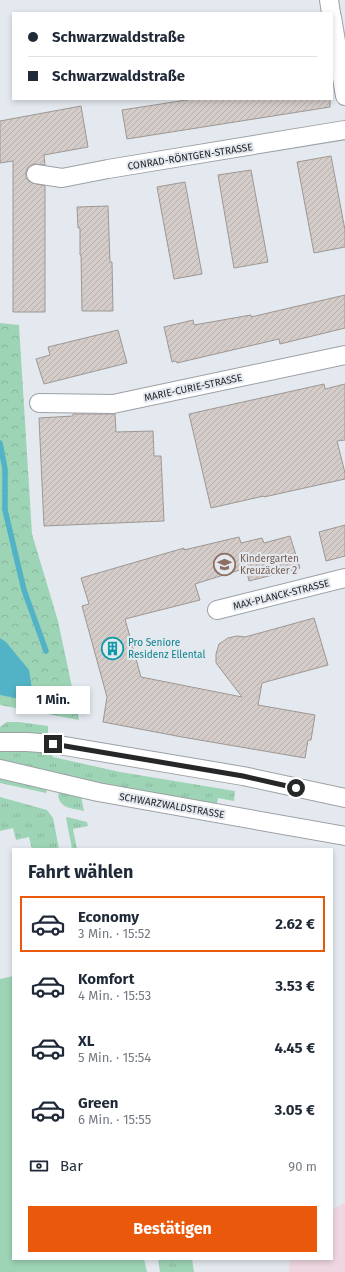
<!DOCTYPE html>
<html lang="de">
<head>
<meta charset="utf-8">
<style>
	body { margin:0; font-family:"Fira Sans",sans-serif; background:#f6f6f7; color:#1f2937; height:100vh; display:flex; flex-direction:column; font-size:15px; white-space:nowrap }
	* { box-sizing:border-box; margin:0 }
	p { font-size:13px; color:#747a83 }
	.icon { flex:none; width:22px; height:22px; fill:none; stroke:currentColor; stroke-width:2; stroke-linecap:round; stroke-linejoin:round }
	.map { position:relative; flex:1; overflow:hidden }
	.sheet { position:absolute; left:12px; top:848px; width:321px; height:412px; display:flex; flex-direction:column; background:#fff; border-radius:0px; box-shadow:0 2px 6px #0003 }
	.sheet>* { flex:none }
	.top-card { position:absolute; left:12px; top:12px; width:321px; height:88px; border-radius:0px; box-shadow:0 2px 6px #0003; display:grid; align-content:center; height:88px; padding:0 16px; background:#fff }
	.end { position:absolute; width:18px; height:18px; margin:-9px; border:5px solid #252729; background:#fff; box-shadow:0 0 0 2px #fff }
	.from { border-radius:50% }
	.bubble { position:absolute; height:28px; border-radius:0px; background:#fff; box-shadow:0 2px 6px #0003; font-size:13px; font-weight:700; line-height:28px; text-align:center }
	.top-card b { display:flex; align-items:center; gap:14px; height:38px; font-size:15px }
	.top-card b+b { border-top:1px solid #e0e1e3 }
	.top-card i { width:10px; height:10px; background:#1f2937 }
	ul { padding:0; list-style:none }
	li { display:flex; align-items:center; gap:12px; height:56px; margin:0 8px 6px; padding:0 8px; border:2px solid transparent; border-radius:0px }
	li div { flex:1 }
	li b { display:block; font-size:15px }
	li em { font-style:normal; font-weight:700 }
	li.current { border-color:#ea580c }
	li>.icon { width:36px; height:36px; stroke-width:1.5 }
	h2 { padding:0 16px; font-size:18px; line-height:48px }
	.pay { display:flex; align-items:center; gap:10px; height:44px; padding:0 16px; font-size:15px }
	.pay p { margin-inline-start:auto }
	.primary-button { display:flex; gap:8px; margin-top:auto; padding:8px 16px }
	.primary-button a { flex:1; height:46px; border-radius:0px; background:#ea580c; color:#fff; font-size:16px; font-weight:700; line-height:46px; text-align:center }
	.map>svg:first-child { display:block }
</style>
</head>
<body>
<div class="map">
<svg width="345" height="1272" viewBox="0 0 345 1272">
	<defs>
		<pattern id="grass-tufts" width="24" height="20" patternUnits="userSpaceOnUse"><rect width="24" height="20" fill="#9ed4b6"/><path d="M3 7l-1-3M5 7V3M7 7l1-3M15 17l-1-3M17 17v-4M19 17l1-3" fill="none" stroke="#88b69c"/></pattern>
		<pattern id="forest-crowns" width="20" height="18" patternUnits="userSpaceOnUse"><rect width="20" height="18" fill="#9ed4b6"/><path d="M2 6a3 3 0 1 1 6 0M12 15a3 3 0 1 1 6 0" fill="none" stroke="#88b69c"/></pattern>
		<pattern id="building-hatch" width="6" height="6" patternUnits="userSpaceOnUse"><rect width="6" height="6" fill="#d4ccc9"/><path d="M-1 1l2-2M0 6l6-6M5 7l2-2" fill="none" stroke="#b6afad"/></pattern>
	</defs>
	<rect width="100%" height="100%" fill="#e3e9ef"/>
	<!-- education -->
	<polygon fill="#efd7e2" points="345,1202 345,1272 289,1272 290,1259 332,1259 332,1210"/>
	<!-- grass -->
	<g fill="url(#grass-tufts)">
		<polygon points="7,722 19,722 48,726 48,735 0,736 0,727"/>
		<polygon points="0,747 51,751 53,757 120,772 235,791 234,801 218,798 216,808 105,788 0,762"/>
		<polygon points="0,774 44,786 47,791 46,793 0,783"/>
		<path d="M61,791l20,5 3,15c-12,-3 -24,-2 -26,-16z"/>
		<polygon points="0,797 47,810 53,818 59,849 32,849 29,837 16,840 13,828 0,831"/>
		<polygon points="67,817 87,822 88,826 73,829 77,849 72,849 66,818"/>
		<polygon points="158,1259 192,1259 194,1272 160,1272"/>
	</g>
	<!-- forest -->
	<polygon fill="url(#forest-crowns)" points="0,323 19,325 32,534 58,621 79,720 0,705"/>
	<!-- pitch -->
	<polygon fill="#9ed4b6" points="13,976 13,1259 144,1259 147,1272 0,1272 0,979"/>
	<!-- water -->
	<polygon fill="#53b3c6" points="0,638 6,642 29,670 32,689 26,700 0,695"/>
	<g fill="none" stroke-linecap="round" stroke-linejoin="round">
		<!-- stream -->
		<polyline stroke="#53b3c6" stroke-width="5.5" points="0,443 5,469 5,510 24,590 46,651"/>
	</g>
	<!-- building -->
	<g fill="url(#building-hatch)" stroke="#9e9794">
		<polygon points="193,99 330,99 330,107 127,139 122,110"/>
		<polygon points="81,106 88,147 44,155 45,165 33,164 28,167 26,172 26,178 30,182 45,186 45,312 13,312 13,161 0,163 0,121"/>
		<polygon points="331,156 345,230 345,247 314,253 297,162"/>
		<polygon points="251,170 268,262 234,268 218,175"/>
		<polygon points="185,182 202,274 174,279 157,187"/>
		<polygon points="108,206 110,262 112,262 113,311 82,311 81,255 80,255 80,228 78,228 77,207"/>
		<polygon points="345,295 345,328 280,344 279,339 177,363 176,361 172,362 164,327 193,320 194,325 251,315 251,317"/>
		<polygon points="118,330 127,363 44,384 36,359 50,355 48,347"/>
		<polygon points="324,384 325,389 345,384 345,440 337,441 345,473 345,479 264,497 264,496 211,508 189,414"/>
		<polygon points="73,414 115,414 116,432 153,431 154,456 161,456 164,521 44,526 39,418 73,416"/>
		<polygon points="345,525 345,556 326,561 319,532"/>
		<polygon points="290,536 300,568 249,581 246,568 195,584 200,600 125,619 141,677 242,697 216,663 216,654 219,644 228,638 237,636 245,637 314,618 328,665 262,683 258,705 315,715 311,740 308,740 305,758 182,737 103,722 107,697 82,606 89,604 81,578 184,548 184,550 239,537 241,543 262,538 264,543"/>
	</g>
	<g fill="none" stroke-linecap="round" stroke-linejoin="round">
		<defs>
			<g id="minor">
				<polyline points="329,0 331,13"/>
				<polyline points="332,17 345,96"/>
				<polyline points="36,174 62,178 108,169 345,130"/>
				<polyline points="39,403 113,404 345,355"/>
				<polyline points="217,610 345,578"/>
				<polyline points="0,742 27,742 53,744 243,776 345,798"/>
				<polyline points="0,769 98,792 345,836"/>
			</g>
		</defs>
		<!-- minor casing -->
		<use href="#minor" stroke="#9ca1a6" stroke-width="20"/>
		<!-- minor -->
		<use href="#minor" stroke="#fff" stroke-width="18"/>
	</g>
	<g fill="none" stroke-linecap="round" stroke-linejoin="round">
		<!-- route -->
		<polyline stroke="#252729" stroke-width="5" points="53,744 243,776 296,788"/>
	</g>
	<!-- icons -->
	<defs>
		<symbol id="school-ring" viewBox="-11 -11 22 22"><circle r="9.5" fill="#e3e9ef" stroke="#8d6e63" stroke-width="1.5"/><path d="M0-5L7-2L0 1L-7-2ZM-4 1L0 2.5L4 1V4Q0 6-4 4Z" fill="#8d6e63"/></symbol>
		<symbol id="building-ring" viewBox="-11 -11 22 22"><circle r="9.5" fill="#e3e9ef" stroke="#0f9aa8" stroke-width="1.5"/><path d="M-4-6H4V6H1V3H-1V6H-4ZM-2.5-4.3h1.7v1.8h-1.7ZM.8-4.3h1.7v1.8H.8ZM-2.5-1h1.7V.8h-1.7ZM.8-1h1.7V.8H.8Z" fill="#0f9aa8"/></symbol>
	</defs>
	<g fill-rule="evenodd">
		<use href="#school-ring" x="212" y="552" width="25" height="25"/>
		<use href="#building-ring" x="100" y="636" width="25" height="25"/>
	</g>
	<g text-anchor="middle" stroke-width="4" stroke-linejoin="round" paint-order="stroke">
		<!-- street labels -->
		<g font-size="10" fill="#252729" stroke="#e3e9ef">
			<text transform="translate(190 156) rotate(-9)" y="4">CONRAD-RÖNTGEN-STRASSE</text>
			<text transform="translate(193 387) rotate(-12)" y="4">MARIE-CURIE-STRASSE</text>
			<text transform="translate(281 594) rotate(-14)" y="4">MAX-PLANCK-STRASSE</text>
			<text transform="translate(172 805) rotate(10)" y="4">SCHWARZWALDSTRASSE</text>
		</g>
		<!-- education labels -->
		<g font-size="10" fill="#785e54" stroke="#e3e9ef" text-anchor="start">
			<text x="240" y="562">Kindergarten<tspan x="240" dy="12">Kreuzäcker 2</tspan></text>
		</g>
		<!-- culture labels -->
		<g font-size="10" fill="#0d838f" stroke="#e3e9ef" text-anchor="start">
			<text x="128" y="646">Pro Seniore<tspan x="128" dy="12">Residenz Ellental</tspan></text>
		</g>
	</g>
</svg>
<i class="end from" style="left:296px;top:788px"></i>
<i class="end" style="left:53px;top:744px"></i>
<div class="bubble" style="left:16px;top:686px;width:74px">1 Min.</div>
<div class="top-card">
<b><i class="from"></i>Schwarzwaldstraße</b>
<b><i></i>Schwarzwaldstraße</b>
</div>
<section class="sheet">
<h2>Fahrt wählen</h2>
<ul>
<li class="current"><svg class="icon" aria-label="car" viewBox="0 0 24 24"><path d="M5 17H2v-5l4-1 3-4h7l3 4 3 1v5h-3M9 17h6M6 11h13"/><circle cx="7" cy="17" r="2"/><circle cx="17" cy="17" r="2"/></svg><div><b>Economy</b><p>3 Min. · 15:52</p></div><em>2.62 €</em></li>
<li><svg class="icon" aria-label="car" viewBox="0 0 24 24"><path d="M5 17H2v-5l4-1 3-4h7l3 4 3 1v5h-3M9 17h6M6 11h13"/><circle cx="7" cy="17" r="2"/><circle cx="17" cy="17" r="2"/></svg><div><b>Komfort</b><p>4 Min. · 15:53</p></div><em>3.53 €</em></li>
<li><svg class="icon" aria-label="car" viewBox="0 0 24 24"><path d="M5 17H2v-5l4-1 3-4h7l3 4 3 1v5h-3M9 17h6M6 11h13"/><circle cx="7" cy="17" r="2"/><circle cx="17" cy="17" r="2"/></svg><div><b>XL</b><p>5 Min. · 15:54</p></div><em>4.45 €</em></li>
<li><svg class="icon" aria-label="car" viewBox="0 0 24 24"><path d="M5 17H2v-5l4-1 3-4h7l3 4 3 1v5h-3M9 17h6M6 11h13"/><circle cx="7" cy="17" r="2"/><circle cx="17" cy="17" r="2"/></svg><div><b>Green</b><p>6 Min. · 15:55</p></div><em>3.05 €</em></li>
</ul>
<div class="pay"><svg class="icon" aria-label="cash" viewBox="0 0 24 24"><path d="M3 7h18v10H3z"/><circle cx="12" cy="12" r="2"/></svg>Bar<p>90 m</p></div>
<div class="primary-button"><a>Bestätigen</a></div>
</section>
</div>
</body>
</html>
